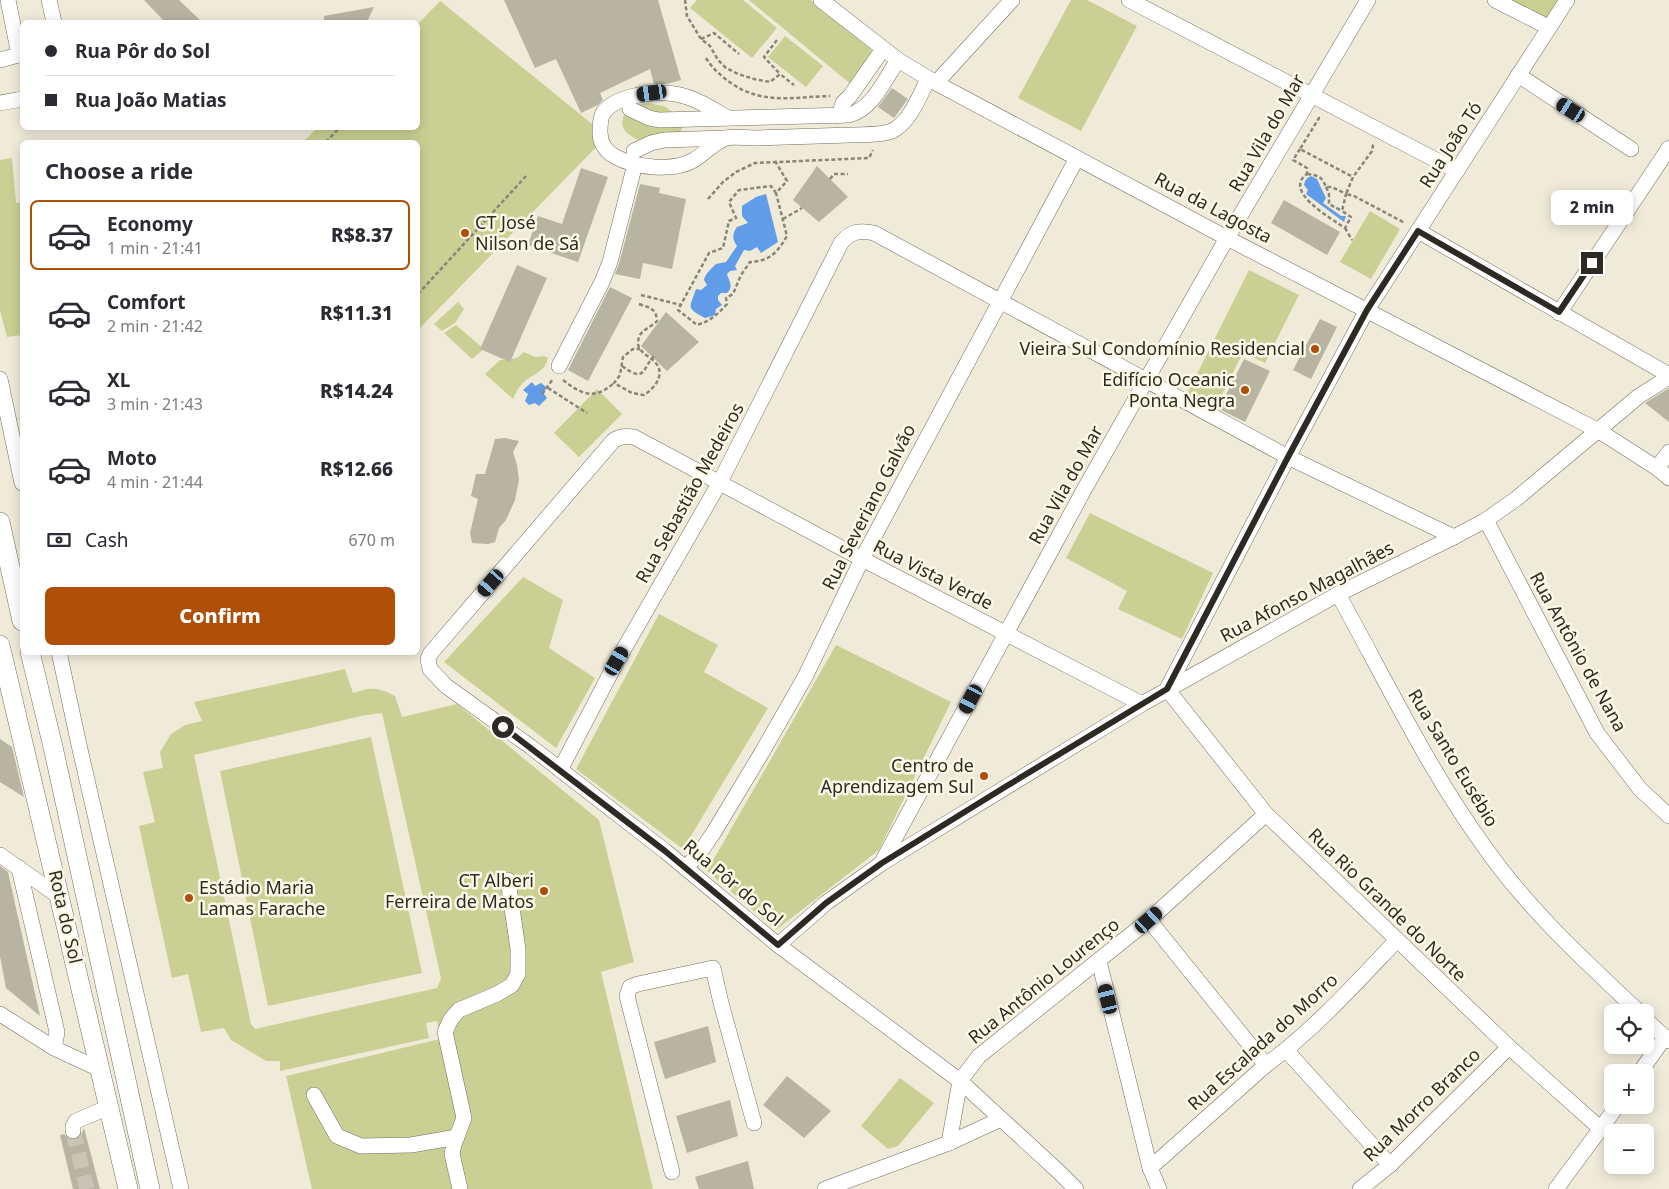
<!DOCTYPE html>
<html lang="en">
<head>
<meta charset="utf-8">
<style>
	body { margin:0; font-family:"Noto Sans",sans-serif; background:#f2f2f3; color:#2b2b33; height:100vh; display:flex; flex-direction:column; font-size:19px; white-space:nowrap }
	* { box-sizing:border-box; margin:0 }
	p { font-size:16px; color:#7c7c81 }
	.icon { flex:none; width:28px; height:28px; fill:none; stroke:currentColor; stroke-width:2; stroke-linecap:round; stroke-linejoin:round }
	.map { position:relative; flex:1; overflow:hidden }
	.panel { position:absolute; left:20px; top:140px; width:400px; height:515px; display:flex; flex-direction:column; background:#fff; border-radius:8px; box-shadow:0 2px 12px #0003 }
	.panel>* { flex:none }
	.guide { position:absolute; left:20px; top:20px; width:400px; height:110px; border-radius:8px; box-shadow:0 2px 12px #0003; display:grid; align-content:center; height:110px; padding:0 25px; background:#fff }
	.buttons { position:absolute; left:1604px; top:1004px; display:grid; gap:10px }
	.buttons a { display:grid; place-items:center; width:50px; height:50px; border-radius:8px; background:#fff; box-shadow:0 2px 12px #0003; font-size:25px }
	.end { position:absolute; width:22px; height:22px; margin:-11px; border:6px solid #2c2a23; background:#fff; box-shadow:0 0 0 2px #fff }
	.from { border-radius:50% }
	.bubble { position:absolute; height:35px; border-radius:8px; background:#fff; box-shadow:0 2px 12px #0003; font-size:16px; font-weight:800; line-height:35px; text-align:center }
	.car { position:absolute; width:15px; height:30px; margin:-15px -8px; border-radius:6px; box-shadow:0 0 4px 1px #0007; background:linear-gradient(#222 24%,#8ab4d8 0 40%,#222 0 76%,#8ab4d8 0 86%,#222 0) }
	.guide b { display:flex; align-items:center; gap:18px; height:48px; font-size:19px }
	.guide b+b { border-top:1px solid #e1e1e2 }
	.guide i { width:12px; height:12px; background:#2b2b33 }
	ul { padding:0; list-style:none }
	li { display:flex; align-items:center; gap:15px; height:70px; margin:0 10px 8px; padding:0 15px; border:2px solid transparent; border-radius:8px }
	li div { flex:1 }
	li b { display:block; font-size:19px }
	li em { font-style:normal; font-weight:800 }
	li.selected { border-color:#ae4e07 }
	li>.icon { width:45px; height:45px; stroke-width:1.5 }
	h2 { padding:0 25px; font-size:22px; line-height:60px }
	.pay { display:flex; align-items:center; gap:12px; height:55px; padding:0 25px; font-size:19px }
	.pay p { margin-inline-start:auto }
	.cta { display:flex; gap:10px; margin-top:auto; padding:10px 25px }
	.cta a { flex:1; height:58px; border-radius:8px; background:#ae4e07; color:#fff; font-size:20px; font-weight:800; line-height:58px; text-align:center }
	.map>svg:first-child { display:block }
</style>
</head>
<body>
<div class="map">
<svg width="1669" height="1189" viewBox="0 0 1669 1189">
	<rect width="100%" height="100%" fill="#f0ebd9"/>
	<!-- green -->
	<g fill="#cad093" fill-rule="evenodd">
		<polygon points="439,0 607,136 418,330 418,142 303,142 317,128 418,128 418,24 440,1"/>
		<polygon points="697,0 743,0 777,28 752,58 690,8"/>
		<polygon points="749,0 811,0 866,44 872,51 853,86"/>
		<polygon points="1071,0 1087,0 1137,26 1081,131 1018,98"/>
		<polygon points="1512,0 1560,0 1547,18"/>
		<polygon points="785,36 823,66 806,87 768,57"/>
		<path d="M648,103l16,3 18,13 3,5 -7,11 -36,7c-20,-10 -25,-15 -14,-36z"/>
		<polygon points="12,158 16,203 22,202 22,335 7,337 0,310 0,160"/>
		<polygon points="1370,211 1400,229 1371,279 1340,262"/>
		<polygon points="1249,270 1299,295 1265,363 1243,353 1213,412 1185,398"/>
		<polygon points="458,302 464,309 455,323 442,331 434,324"/>
		<polygon points="456,325 484,349 472,359 444,333"/>
		<path d="M524,352l11,5 9,-1 4,2c-3,14 -13,15 -23,23 -6,5 -9,11 -12,18l-28,-25 15,-14 17,-2z"/>
		<polygon points="597,389 622,414 579,457 554,433"/>
		<polygon points="1090,513 1213,573 1182,639 1118,609 1127,591 1066,558"/>
		<polygon points="523,577 563,600 549,648 595,678 556,748 444,662"/>
		<polygon points="659,614 718,645 704,672 768,708 683,849 576,769"/>
		<polygon points="836,645 951,702 879,850 776,930 707,871"/>
		<path d="M345,669l8,24c19,-6 25,-6 42,3l7,21 55,-13 142,116 35,142 -33,10 52,217h-341l-26,-113 154,-37 -3,-18 -11,2 3,15 -149,33v-10h-14l-35,-21 -7,-12 -23,4 -13,-58 -16,4 -33,-152 16,-4 -12,-50 20,-4 -3,-16 11,-18 14,-9 17,-4 -8,-19zM382,713l59,265 -4,10 -182,41 -4,-5 -57,-269 167,-39z"/>
		<polygon points="371,737 422,973 268,1006 220,771"/>
		<polygon points="900,1078 934,1103 898,1146 888,1149 861,1126"/>
	</g>
	<!-- water -->
	<g fill="#609ce8">
		<path d="M1311,176l6,3 9,19 -3,5 18,13h5l-2,6 -38,-28 2,-4 -4,-5c1,-5 3,-7 7,-9z"/>
		<path d="M766,194l12,48 -17,11 -4,-6 -7,4 -6,-1 -9,16 2,4 -7,1 -3,3c2,7 7,13 0,19h-6l-3,3v4l4,5 -6,4 -1,6 -10,3c-20,-11 -15,-10 -9,-29l5,1 6,-5 -3,-5c1,-6 8,-12 12,-16l10,-2 11,-16c-5,-7 -5,-12 0,-19l11,-4 -6,-7v-10l14,-9z"/>
		<polygon points="532,382 535,386 541,383 546,387 544,394 547,398 539,406 535,403 529,405 525,401 528,394 523,390"/>
	</g>
	<!-- building -->
	<g fill="#b8b4a2">
		<polygon points="144,0 179,0 202,22 165,22"/>
		<polygon points="504,0 658,0 681,80 667,84 654,84 650,69 600,93 603,100 598,105 581,113 556,59 535,68"/>
		<polygon points="374,7 367,22 324,22 324,16"/>
		<polygon points="892,88 908,99 894,118 878,107"/>
		<polygon points="817,166 848,197 819,222 793,200"/>
		<polygon points="581,168 608,177 578,262 528,245 538,216 562,224"/>
		<polygon points="640,184 660,188 659,193 686,199 672,269 643,263 640,279 615,274 619,264"/>
		<polygon points="1284,200 1340,232 1327,255 1271,223"/>
		<polygon points="517,265 547,278 510,362 480,349"/>
		<polygon points="610,287 632,298 588,381 568,370"/>
		<polygon points="666,312 699,342 667,371 641,346"/>
		<polygon points="1320,319 1337,327 1311,379 1293,370"/>
		<polygon points="1244,359 1270,371 1245,422 1219,409"/>
		<polygon points="1669,388 1669,422 1645,403"/>
		<polygon points="505,438 519,441 513,452 517,465 519,480 515,500 506,520 499,528 495,542 488,544 472,543 470,533 478,499 471,496 476,474 485,474 495,439"/>
		<polygon points="0,739 12,747 24,797 0,782"/>
		<polygon points="0,866 8,872 40,1016 6,988 0,956"/>
		<polygon points="708,1026 716,1062 665,1079 654,1042"/>
		<polygon points="787,1076 831,1111 804,1138 763,1105"/>
		<polygon points="730,1100 738,1136 687,1153 676,1116"/>
		<polygon points="84,1128 100,1189 73,1189 60,1135 64,1134 69,1139 77,1139 81,1135"/>
		<polygon points="748,1161 754,1189 699,1189 695,1177"/>
	</g>
	<g fill="none" stroke-linecap="round" stroke-linejoin="round">
		<!-- minor-tunnel -->
		<polyline stroke="#c9c4b5" stroke-width="15" stroke-dasharray="15 8" stroke-linecap="butt" points="73,1131 87,1189"/>
		<defs>
			<g id="minor">
				<polyline points="8,0 19,55"/>
				<polyline points="49,0 54,22"/>
				<polyline points="821,0 898,60 936,83 1227,238 1599,431 1657,468 1669,478"/>
				<polyline points="1129,0 1457,171"/>
				<polyline points="1495,0 1548,27"/>
				<polyline points="0,60 22,54"/>
				<polyline points="1518,75 1631,149"/>
				<polyline points="936,83 1012,0"/>
				<polyline points="0,103 22,99"/>
				<path d="M630,109l19,9 10,2 190,-5c24,-6 36,-36 49,-55"/>
				<polyline points="839,116 843,103 850,96 883,49"/>
				<path d="M728,118c-19,-11 -38,-24 -62,-25 -18,-1 -52,4 -63,20 -3,6 -3,12 -3,19 0,10 5,19 14,24 21,12 59,16 80,4 9,-6 23,-19 32,-22 6,-2 22,0 30,0 31,-1 63,-2 94,-3 14,-1 29,1 42,-4 18,-9 27,-34 36,-52"/>
				<polyline points="634,151 651,143 664,140 726,138"/>
				<polyline points="1418,231 1669,375"/>
				<polyline points="1559,313 1669,148"/>
				<polyline points="559,366 602,282 610,262 635,164"/>
				<polyline points="0,379 22,483"/>
				<polyline points="1657,468 1669,452"/>
				<polyline points="1486,520 1597,733 1640,789 1669,816"/>
				<path d="M1338,594c47,85 91,177 148,255 43,61 99,112 153,163"/>
				<polyline points="59,652 79,745 181,1189"/>
				<polyline points="1167,689 1288,457 1367,310 1567,0"/>
				<polyline points="1167,689 1266,814 1509,1047 1601,1129"/>
				<path d="M560,770l57,-109 103,-179 121,-239c10,-12 19,-13 33,-10l414,224 166,80"/>
				<polyline points="0,855 60,897"/>
				<polyline points="882,862 1085,488 1227,238 1368,0"/>
				<polyline points="19,868 57,1032 54,1048"/>
				<polyline points="685,868 699,854 714,832 761,754 805,677 862,559 1077,158"/>
				<polyline points="1149,920 1266,1065"/>
				<polyline points="778,945 826,903 882,863 1142,704 1338,594 1454,537 1486,520 1516,499 1639,396 1669,377"/>
				<polyline points="1099,961 1150,1168 1159,1189"/>
				<polyline points="0,1014 54,1048 99,1069"/>
				<polyline points="1645,1019 1669,1041"/>
				<polyline points="1286,1050 1390,1165"/>
				<polyline points="1640,1072 1665,1037"/>
				<polyline points="314,1095 337,1136 361,1146 411,1145 457,1137"/>
				<polyline points="73,1131 73,1126 76,1121 109,1107"/>
				<polyline points="949,1143 960,1081 979,1056 1149,920 1266,814"/>
				<path d="M1150,1168l116,-103c49,-36 90,-82 131,-125"/>
				<polyline points="672,1172 627,996 630,987 638,984 713,968 721,1003 754,1123"/>
				<polyline points="460,1189 452,1154 454,1144 464,1118 445,1032 451,1019 459,1010 497,994 512,985 518,974 518,949 508,880"/>
				<polyline points="825,1189 949,1143 1001,1119"/>
				<path d="M1076,1189l-17,-17 -99,-91 -182,-136 -113,-94 -134,-104 -85,-61 -16,-17 -2,-10 2,-5 183,-213c7,-5 13,-5 21,-4l228,122 280,145"/>
				<polyline points="1360,1189 1390,1165 1509,1047"/>
				<polyline points="1556,1189 1618,1105"/>
			</g>
			<g id="major">
				<polyline points="0,522 22,621"/>
				<polyline points="0,645 128,1189"/>
				<polyline points="30,652 53,747 150,1189"/>
			</g>
		</defs>
		<!-- minor casing -->
		<use href="#minor" stroke="#746f5f" stroke-width="16"/>
		<!-- major casing -->
		<use href="#major" stroke="#746f5f" stroke-width="20"/>
		<!-- path -->
		<g stroke="#888579" stroke-width="2.5" stroke-dasharray="4 2.5" stroke-linecap="butt">
			<polyline points="685,0 687,16 701,39 710,46 718,60 726,68 738,74 754,79 770,82 780,74 794,85"/>
			<polyline points="701,39 714,33 739,54"/>
			<polyline points="777,40 764,57 780,74"/>
			<path d="M706,58c6,10 15,18 25,25 31,22 63,14 99,13"/>
			<polyline points="1320,118 1319,118 1300,149 1353,177"/>
			<polyline points="326,142 339,128"/>
			<polyline points="1372,145 1373,146 1372,151 1353,177 1346,194 1354,196 1405,223"/>
			<polyline points="1300,149 1293,160 1307,168 1307,174"/>
			<path d="M775,161l12,20 -11,12 11,43c-10,17 -17,25 -37,26l-9,13 -8,19 -7,4 1,6c-10,11 -17,17 -30,21l-19,-15 31,-57 14,-5 6,-27 7,-3 -7,-16 10,-12 32,-4 5,7"/>
			<path d="M1307,174c11,1 15,3 19,13h6l14,7 -4,17 9,6 -6,11c-13,-9 -63,-37 -38,-54z"/>
			<polyline points="830,179 834,174 848,174"/>
			<polyline points="1326,187 1329,194 1329,204 1342,211"/>
			<polyline points="708,199 723,182 736,172 755,163 869,158 873,150"/>
			<polyline points="783,219 802,208"/>
			<polyline points="1345,228 1352,240"/>
			<polyline points="418,294 527,175"/>
			<polyline points="641,295 681,305"/>
			<path d="M639,304c11,4 17,4 18,17 -5,6 -15,8 -18,16 -1,4 -2,8 1,12 3,5 10,8 15,13 11,12 0,26 -11,33l-12,-2 -18,-10 6,-8 3,-18 10,-8h7"/>
			<path d="M622,366c25,18 19,2 34,-12"/>
			<path d="M563,380c19,15 32,20 51,3"/>
			<polyline points="548,388 587,413"/>
			<polyline points="542,394 553,379"/>
		</g>
		<!-- minor -->
		<use href="#minor" stroke="#fff" stroke-width="15"/>
		<!-- major -->
		<use href="#major" stroke="#fff" stroke-width="19"/>
	</g>
	<g fill="none" stroke-linecap="round" stroke-linejoin="round">
		<!-- route -->
		<polyline stroke="#2c2a23" stroke-width="6" points="503,727 665,851 778,945 826,903 882,863 1005,787 1167,689 1288,457 1367,310 1418,231 1559,312 1592,263"/>
	</g>
	<!-- markers -->
	<g fill="#ae4e07" stroke="#fdf8e6" stroke-width="2">
		<circle cx="465" cy="233" r="5"/>
		<circle cx="1315" cy="349" r="5"/>
		<circle cx="1245" cy="390" r="5"/>
		<circle cx="984" cy="776" r="5"/>
		<circle cx="544" cy="891" r="5"/>
		<circle cx="189" cy="898" r="5"/>
	</g>
	<g text-anchor="middle" stroke-width="5" stroke-linejoin="round" paint-order="stroke">
		<!-- street labels -->
		<g font-size="18" fill="#2c2a23" stroke="#fdf8e6">
			<text transform="translate(1267 133) rotate(-60)" y="6">Rua Vila do Mar</text>
			<text transform="translate(1451 145) rotate(-57)" y="6">Rua João Tó</text>
			<text transform="translate(1213 208) rotate(28)" y="6">Rua da Lagosta</text>
			<text transform="translate(1066 485) rotate(-61)" y="6">Rua Vila do Mar</text>
			<text transform="translate(690 493) rotate(-61)" y="6">Rua Sebastião Medeiros</text>
			<text transform="translate(869 507) rotate(-63)" y="6">Rua Severiano Galvão</text>
			<text transform="translate(933 575) rotate(27)" y="6">Rua Vista Verde</text>
			<text transform="translate(1307 592) rotate(-28)" y="6">Rua Afonso Magalhães</text>
			<text transform="translate(1578 652) rotate(61)" y="6">Rua Antônio de Nana</text>
			<text transform="translate(1453 758) rotate(59)" y="6">Rua Santo Eusébio</text>
			<text transform="translate(733 883) rotate(40)" y="6">Rua Pôr do Sol</text>
			<text transform="translate(1387 905) rotate(44)" y="6">Rua Rio Grande do Norte</text>
			<text transform="translate(65 917) rotate(77)" y="6">Rota do Sol</text>
			<text transform="translate(1044 981) rotate(-39)" y="6">Rua Antônio Lourenço</text>
			<text transform="translate(1263 1042) rotate(-42)" y="6">Rua Escalada do Morro</text>
			<text transform="translate(1422 1105) rotate(-44)" y="6">Rua Morro Branco</text>
		</g>
		<!-- poi labels -->
		<g font-size="18" fill="#2c2a23" stroke="#fdf8e6" text-anchor="end">
			<text x="475" y="229" text-anchor="start">CT José<tspan x="475" dy="21">Nilson de Sá</tspan></text>
			<text x="1305" y="355">Vieira Sul Condomínio Residencial</text>
			<text x="1235" y="386">Edifício Oceanic<tspan x="1235" dy="21">Ponta Negra</tspan></text>
			<text x="974" y="772">Centro de<tspan x="974" dy="21">Aprendizagem Sul</tspan></text>
			<text x="534" y="887">CT Alberi<tspan x="534" dy="21">Ferreira de Matos</tspan></text>
			<text x="199" y="894" text-anchor="start">Estádio Maria<tspan x="199" dy="21">Lamas Farache</tspan></text>
		</g>
	</g>
</svg>
<div class="buttons">
<a><svg class="icon" aria-label="locate" viewBox="0 0 24 24"><circle cx="12" cy="12" r="6"/><path d="M12 2v4M12 18v4M2 12h4M18 12h4"/></svg></a>
<a>+</a>
<a>−</a>
</div>
<i class="end from" style="left:503px;top:727px"></i>
<i class="end" style="left:1592px;top:263px"></i>
<div class="bubble" style="left:1551px;top:190px;width:82px">2 min</div>
<i class="car" style="left:652px;top:93px;rotate:262deg"></i>
<i class="car" style="left:1571px;top:110px;rotate:302deg"></i>
<i class="car" style="left:491px;top:583px;rotate:221deg"></i>
<i class="car" style="left:617px;top:661px;rotate:30deg"></i>
<i class="car" style="left:971px;top:699px;rotate:208deg"></i>
<i class="car" style="left:1149px;top:920px;rotate:48deg"></i>
<i class="car" style="left:1108px;top:999px;rotate:346deg"></i>
<div class="guide">
<b><i class="from"></i>Rua Pôr do Sol</b>
<b><i></i>Rua João Matias</b>
</div>
<section class="panel">
<h2>Choose a ride</h2>
<ul>
<li class="selected"><svg class="icon" aria-label="car" viewBox="0 0 24 24"><path d="M5 17H2v-5l4-1 3-4h7l3 4 3 1v5h-3M9 17h6M6 11h13"/><circle cx="7" cy="17" r="2"/><circle cx="17" cy="17" r="2"/></svg><div><b>Economy</b><p>1 min · 21:41</p></div><em>R$8.37</em></li>
<li><svg class="icon" aria-label="car" viewBox="0 0 24 24"><path d="M5 17H2v-5l4-1 3-4h7l3 4 3 1v5h-3M9 17h6M6 11h13"/><circle cx="7" cy="17" r="2"/><circle cx="17" cy="17" r="2"/></svg><div><b>Comfort</b><p>2 min · 21:42</p></div><em>R$11.31</em></li>
<li><svg class="icon" aria-label="car" viewBox="0 0 24 24"><path d="M5 17H2v-5l4-1 3-4h7l3 4 3 1v5h-3M9 17h6M6 11h13"/><circle cx="7" cy="17" r="2"/><circle cx="17" cy="17" r="2"/></svg><div><b>XL</b><p>3 min · 21:43</p></div><em>R$14.24</em></li>
<li><svg class="icon" aria-label="car" viewBox="0 0 24 24"><path d="M5 17H2v-5l4-1 3-4h7l3 4 3 1v5h-3M9 17h6M6 11h13"/><circle cx="7" cy="17" r="2"/><circle cx="17" cy="17" r="2"/></svg><div><b>Moto</b><p>4 min · 21:44</p></div><em>R$12.66</em></li>
</ul>
<div class="pay"><svg class="icon" aria-label="cash" viewBox="0 0 24 24"><path d="M3 7h18v10H3z"/><circle cx="12" cy="12" r="2"/></svg>Cash<p>670 m</p></div>
<div class="cta"><a>Confirm</a></div>
</section>
</div>
</body>
</html>
